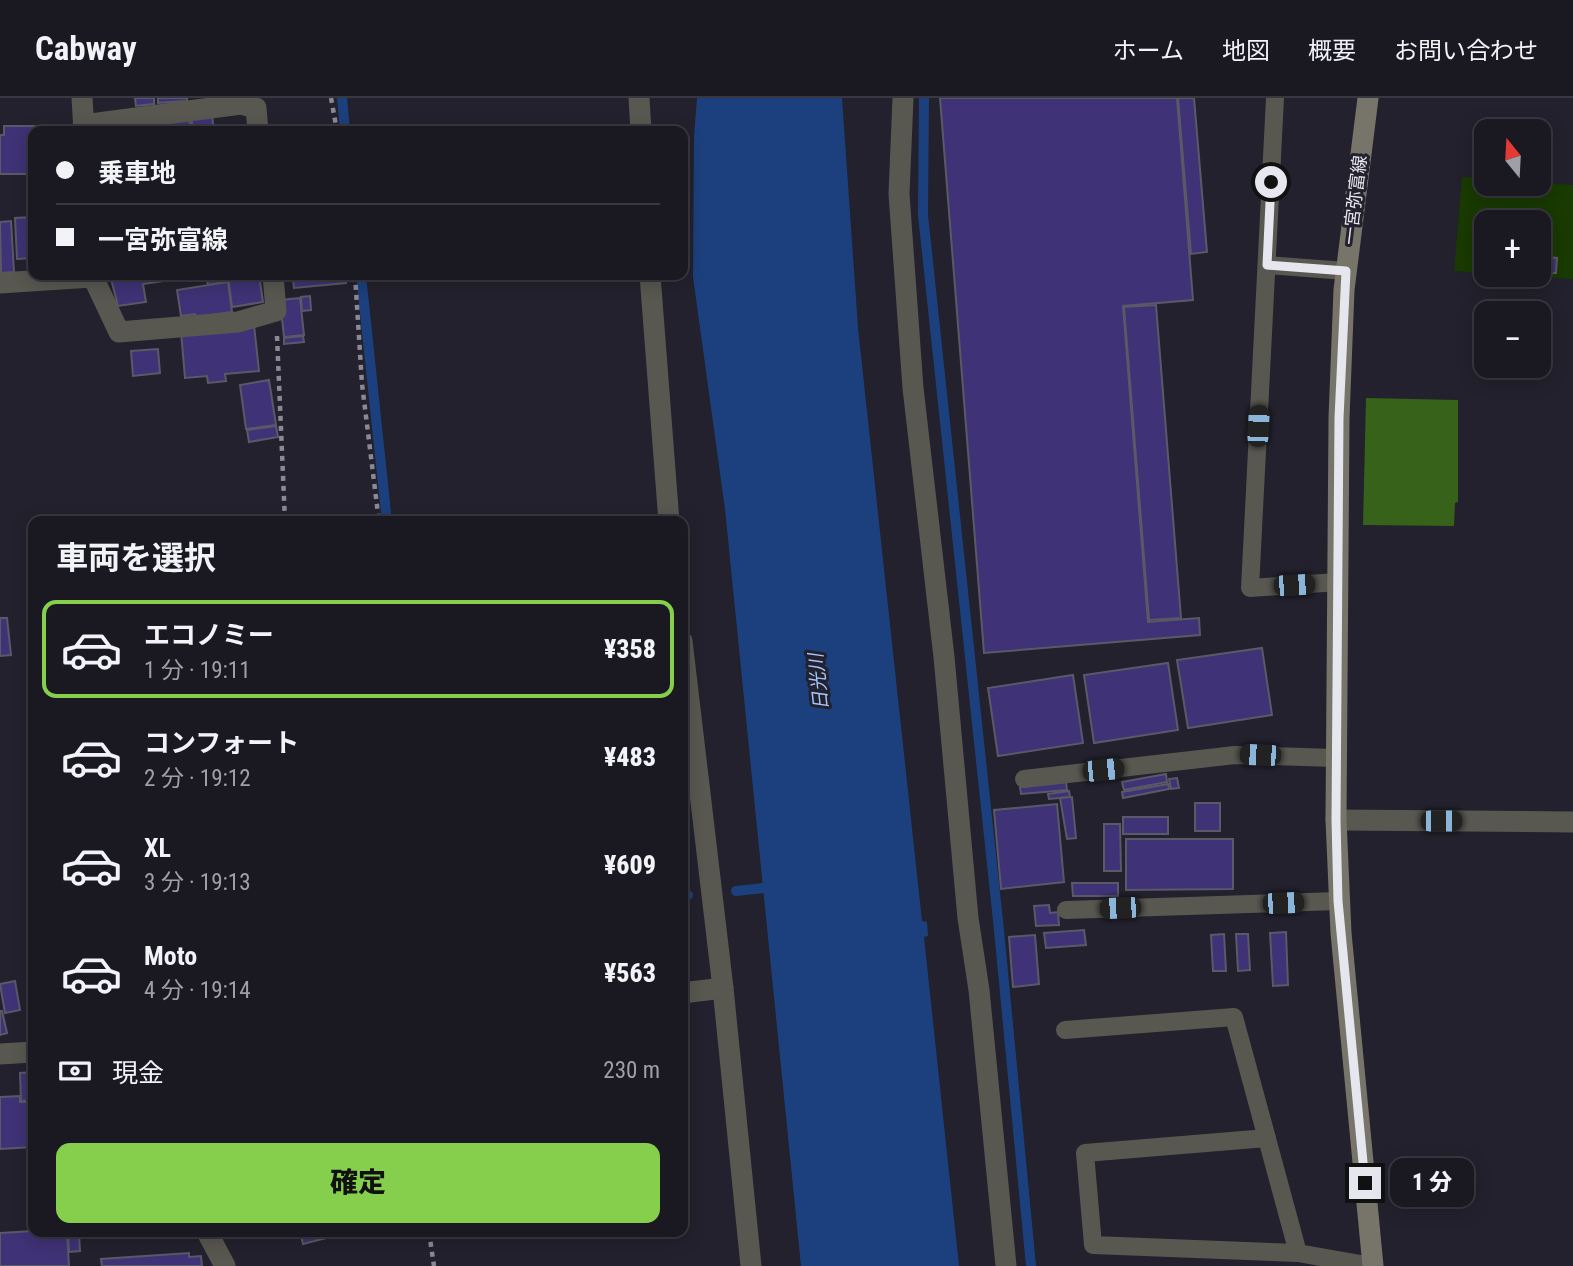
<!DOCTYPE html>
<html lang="ja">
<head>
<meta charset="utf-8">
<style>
	body { margin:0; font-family:"Roboto Condensed","Noto Sans JP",sans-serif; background:#27262f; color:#f1f3f6; height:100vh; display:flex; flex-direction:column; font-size:26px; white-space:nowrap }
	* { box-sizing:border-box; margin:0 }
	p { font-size:23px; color:#9fa0a5 }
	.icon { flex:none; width:38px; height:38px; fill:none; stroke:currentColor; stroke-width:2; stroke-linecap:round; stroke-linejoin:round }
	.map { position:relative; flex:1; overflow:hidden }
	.side { position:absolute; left:28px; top:418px; width:660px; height:721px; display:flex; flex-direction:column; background:#1a1922; border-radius:14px; box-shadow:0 4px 18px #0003,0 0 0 2px #383840 }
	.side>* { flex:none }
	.banner { position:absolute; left:28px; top:28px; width:660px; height:154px; border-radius:14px; box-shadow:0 4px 18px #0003,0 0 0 2px #383840; display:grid; align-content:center; height:154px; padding:0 28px; background:#1a1922 }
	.needle { width:46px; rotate:342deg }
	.controls { position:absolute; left:1474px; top:21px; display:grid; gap:14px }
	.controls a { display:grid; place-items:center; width:77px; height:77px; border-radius:14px; background:#1a1922; box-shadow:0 4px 18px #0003,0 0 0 2px #383840; font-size:35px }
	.end { position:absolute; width:32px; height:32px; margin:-16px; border:9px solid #e6e6ee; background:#111; box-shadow:0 0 0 4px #111 }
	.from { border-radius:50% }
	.bubble { position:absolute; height:49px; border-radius:14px; background:#1a1922; box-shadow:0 4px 18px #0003,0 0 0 2px #383840; font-size:23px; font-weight:800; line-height:49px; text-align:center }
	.car { position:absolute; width:21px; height:42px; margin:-21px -10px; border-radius:9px; box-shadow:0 0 5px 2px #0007; background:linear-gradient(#222 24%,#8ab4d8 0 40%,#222 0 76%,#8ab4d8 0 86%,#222 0) }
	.banner b { display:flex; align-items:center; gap:24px; height:66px; font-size:26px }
	.banner b+b { border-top:2px solid #383840 }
	.banner i { width:18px; height:18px; background:#f1f3f6 }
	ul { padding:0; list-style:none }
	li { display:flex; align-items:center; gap:21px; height:98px; margin:0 14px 10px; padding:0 14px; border:4px solid transparent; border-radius:14px }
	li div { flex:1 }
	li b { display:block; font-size:26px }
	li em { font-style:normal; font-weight:800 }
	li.active { border-color:#85cf4d }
	li>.icon { width:63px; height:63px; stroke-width:1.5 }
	h2 { padding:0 28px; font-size:32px; line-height:84px }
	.pay { display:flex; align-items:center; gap:18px; height:77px; padding:0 28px; font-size:26px }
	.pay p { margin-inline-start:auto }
	.action { display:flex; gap:14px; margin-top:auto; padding:14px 28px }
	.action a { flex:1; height:80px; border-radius:14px; background:#85cf4d; color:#111; font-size:28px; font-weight:800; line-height:80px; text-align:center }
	header { display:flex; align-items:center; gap:42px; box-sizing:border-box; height:98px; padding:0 35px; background:#1a1922; border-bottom:2px solid #383840 }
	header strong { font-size:33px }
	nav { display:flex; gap:38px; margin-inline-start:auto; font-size:24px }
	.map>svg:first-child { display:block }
</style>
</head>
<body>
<header>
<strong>Cabway</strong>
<nav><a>ホーム</a><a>地図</a><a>概要</a><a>お問い合わせ</a></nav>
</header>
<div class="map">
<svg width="1573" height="1168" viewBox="0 0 1573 1168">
	<rect width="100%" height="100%" fill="#22212d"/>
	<!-- green -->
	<polygon fill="#193a00" points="1462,79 1486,80 1486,86 1538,84 1573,87 1573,181 1509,177 1538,177 1538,124 1486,124 1486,175 1454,173"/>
	<!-- forest -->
	<polygon fill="#37621a" points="1366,300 1458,302 1458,404 1455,405 1454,428 1363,427"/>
	<!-- water -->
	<polygon fill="#1c407d" points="697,0 842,0 858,230 922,823 927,824 928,838 924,839 959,1168 801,1168 725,411 693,179 694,39"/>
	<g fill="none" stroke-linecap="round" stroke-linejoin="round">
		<!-- stream -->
		<g stroke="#1c407d" stroke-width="10">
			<polyline points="342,0 345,33"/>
			<polyline points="924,0 923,117 999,832 1031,1168"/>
			<polyline points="361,177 387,424"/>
			<polyline points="736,793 774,789"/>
			<polyline points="682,798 688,797"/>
			<polyline points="682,863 682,874"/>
		</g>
	</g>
	<!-- building -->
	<g fill="#3f3276" stroke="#5a5967" stroke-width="2">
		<polygon points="135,0 154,0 154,6 136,8"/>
		<polygon points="158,0 187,0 187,3 158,5"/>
		<polygon points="940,0 1177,0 1193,202 1123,208 1148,524 1199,520 1200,537 984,555"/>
		<polygon points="1178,0 1194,0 1207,154 1191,156"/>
		<polygon points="212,17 214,33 193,33 191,19"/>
		<polygon points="189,19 191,33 99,33"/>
		<polygon points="4,28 41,28 41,33 33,33 33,76 0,76 0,37 4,37"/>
		<polygon points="1481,29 1500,30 1499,33 1486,33 1486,73 1478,73"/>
		<polygon points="33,119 33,160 17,161 15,120"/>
		<polygon points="11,123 14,174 1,175 0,124"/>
		<polygon points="1546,159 1557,160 1556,175 1546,175"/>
		<polygon points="110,177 205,177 143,186 146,204 118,208"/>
		<polygon points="206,177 226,177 227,184 208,187"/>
		<polygon points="228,177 259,177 263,204 232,209"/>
		<polygon points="283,177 345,177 346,185 294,190 293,182 284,183"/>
		<polygon points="228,184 232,214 196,219 195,216 181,218 177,192"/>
		<polygon points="310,198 311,212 302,213 301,199"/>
		<polygon points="300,200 304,237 284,239 280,202"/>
		<polygon points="1156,207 1181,520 1149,522 1124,209"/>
		<polygon points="254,227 259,273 225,276 226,283 208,285 207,278 185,280 181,234"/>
		<polygon points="303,238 304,244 284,246 284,240"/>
		<polygon points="158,251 160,275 133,278 131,253"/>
		<polygon points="269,282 276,327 246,331 240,287"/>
		<polygon points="276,328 278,339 249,344 247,332"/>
		<polygon points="0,520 7,520 11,557 0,558"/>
		<polygon points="1262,550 1272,617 1188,630 1177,562"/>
		<polygon points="1168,565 1178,632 1094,645 1084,577"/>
		<polygon points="1073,577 1083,645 998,658 988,590"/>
		<polygon points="1166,676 1167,684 1124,692 1122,684"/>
		<polygon points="1177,680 1179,690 1171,691 1169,681"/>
		<polygon points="1066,684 1067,692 1021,696 1020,689"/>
		<polygon points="1168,686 1169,691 1123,700 1122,694"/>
		<polygon points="1069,693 1070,699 1049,701 1048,696"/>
		<polygon points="1072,699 1076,740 1067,741 1060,700"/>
		<rect x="1195" y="705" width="25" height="28"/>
		<polygon points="1057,706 1064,784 1001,791 994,712"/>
		<rect x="1123" y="719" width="45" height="17"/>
		<polygon points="1104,726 1120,726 1121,773 1104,773"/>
		<polygon points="1126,741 1233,741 1233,791 1126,792"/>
		<polygon points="1072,785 1118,785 1118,798 1073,798"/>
		<polygon points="1049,807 1050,815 1058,814 1059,827 1036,828 1034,808"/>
		<polygon points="1084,832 1086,847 1046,850 1044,835"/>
		<polygon points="1286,834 1288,887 1273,888 1270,835"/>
		<polygon points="1224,836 1226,873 1213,873 1211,837"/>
		<polygon points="1236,836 1248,836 1250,872 1238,873"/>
		<polygon points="1035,837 1039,886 1013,889 1009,839"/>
		<polygon points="15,883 20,912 5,915 0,886"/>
		<polygon points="0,913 2,913 7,935 0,937"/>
		<polygon points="33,974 33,1002 21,1003 20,975"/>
		<polygon points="20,998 20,1004 33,1004 33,1049 0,1051 0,999"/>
		<polygon points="33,1133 67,1134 69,1168 0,1168 0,1135"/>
		<rect x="123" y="1134" width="20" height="5"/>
		<polygon points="300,1134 337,1134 338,1137 303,1146"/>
		<polygon points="79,1135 80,1153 69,1154 68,1136"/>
		<polygon points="189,1155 189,1159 201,1158 202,1168 102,1168 101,1161"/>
	</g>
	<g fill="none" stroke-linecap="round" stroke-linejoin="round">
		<!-- path -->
		<g stroke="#8b8a94" stroke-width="4.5" stroke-dasharray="5 5" stroke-linecap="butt">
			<polyline points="331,0 337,33"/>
			<polyline points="355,177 362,286 379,424"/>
			<polyline points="277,238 285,424"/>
			<polyline points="429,1134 434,1168"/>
		</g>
		<!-- lane -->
		<g stroke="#585750" stroke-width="18">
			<polyline points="1275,0 1250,490 1338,484"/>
			<polyline points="1267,167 1346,173"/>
			<polyline points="1024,681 1235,657 1336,660"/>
			<polyline points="1066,812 1338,803"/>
			<polyline points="1065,932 1234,919 1298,1155 1372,1168"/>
			<polyline points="1267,1040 1085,1055 1093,1147 1298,1155"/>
		</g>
		<!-- street -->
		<g stroke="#585750" stroke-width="21">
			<polyline points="82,0 84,33"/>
			<polyline points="639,0 641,33"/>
			<polyline points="903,0 899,96 913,290 944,559 968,820 979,892 1006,1168"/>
			<polyline points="83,27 241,6 256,10 258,33"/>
			<polyline points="92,177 119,234 238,224 276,213 273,177"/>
			<polyline points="650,177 669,424"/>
			<polyline points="0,185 92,179"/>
			<polyline points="682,543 723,890 751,1168"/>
			<polyline points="1336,722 1573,724"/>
			<polyline points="682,895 723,890"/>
			<polyline points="0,956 33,954"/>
			<polyline points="207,1134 225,1168"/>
		</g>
		<!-- secondary -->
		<polyline stroke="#77746a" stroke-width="21" points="1368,0 1344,192 1339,320 1336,722 1341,835 1373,1168"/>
	</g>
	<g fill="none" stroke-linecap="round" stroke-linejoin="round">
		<!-- route -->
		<polyline stroke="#e6e6ee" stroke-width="9" points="1271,84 1267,167 1346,173 1339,320 1336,722 1338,803 1365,1085"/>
	</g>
	<g text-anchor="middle" stroke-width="6" stroke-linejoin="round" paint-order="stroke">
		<!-- street labels -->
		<g font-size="18" fill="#e6e6ee" stroke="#22212d">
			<text transform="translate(1355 102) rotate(-83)" y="6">一宮弥富線</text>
		</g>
		<!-- water labels -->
		<g font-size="19" font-style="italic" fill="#a5c6fd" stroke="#22212d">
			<text transform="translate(818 584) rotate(-96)" y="7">日光川</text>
		</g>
	</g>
</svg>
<div class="controls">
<a><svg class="needle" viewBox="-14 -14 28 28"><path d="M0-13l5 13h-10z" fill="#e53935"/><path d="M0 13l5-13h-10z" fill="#9fa0a5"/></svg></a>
<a>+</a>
<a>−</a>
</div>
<i class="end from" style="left:1271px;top:84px"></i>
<i class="end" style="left:1365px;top:1085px"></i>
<div class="bubble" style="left:1390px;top:1060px;width:84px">1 分</div>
<i class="car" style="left:1258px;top:328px;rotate:3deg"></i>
<i class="car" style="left:1294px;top:487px;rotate:87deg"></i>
<i class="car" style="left:1260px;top:657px;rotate:272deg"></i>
<i class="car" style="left:1103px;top:672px;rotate:84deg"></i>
<i class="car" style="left:1441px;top:723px;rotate:90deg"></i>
<i class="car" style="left:1283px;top:805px;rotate:88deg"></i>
<i class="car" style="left:1120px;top:810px;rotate:268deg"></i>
<div class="banner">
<b><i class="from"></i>乗車地</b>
<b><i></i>一宮弥富線</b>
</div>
<section class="side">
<h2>車両を選択</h2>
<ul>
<li class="active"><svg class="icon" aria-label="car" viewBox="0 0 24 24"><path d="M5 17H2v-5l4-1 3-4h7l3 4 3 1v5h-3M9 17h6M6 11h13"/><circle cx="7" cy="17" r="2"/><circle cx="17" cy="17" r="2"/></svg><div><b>エコノミー</b><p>1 分 · 19:11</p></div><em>¥358</em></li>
<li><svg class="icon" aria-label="car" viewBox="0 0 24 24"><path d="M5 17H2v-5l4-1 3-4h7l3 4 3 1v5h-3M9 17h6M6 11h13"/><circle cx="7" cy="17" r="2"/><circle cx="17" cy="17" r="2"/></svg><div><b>コンフォート</b><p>2 分 · 19:12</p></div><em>¥483</em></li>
<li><svg class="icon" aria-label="car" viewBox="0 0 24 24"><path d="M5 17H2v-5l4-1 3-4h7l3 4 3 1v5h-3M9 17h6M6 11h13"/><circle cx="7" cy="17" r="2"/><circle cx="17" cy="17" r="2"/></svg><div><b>XL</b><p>3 分 · 19:13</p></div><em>¥609</em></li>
<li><svg class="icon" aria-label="car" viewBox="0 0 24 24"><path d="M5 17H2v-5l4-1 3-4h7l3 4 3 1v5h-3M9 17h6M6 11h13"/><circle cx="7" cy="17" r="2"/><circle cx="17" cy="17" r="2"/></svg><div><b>Moto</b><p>4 分 · 19:14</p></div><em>¥563</em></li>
</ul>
<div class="pay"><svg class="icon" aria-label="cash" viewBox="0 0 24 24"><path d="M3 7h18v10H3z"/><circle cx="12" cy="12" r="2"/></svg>現金<p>230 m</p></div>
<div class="action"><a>確定</a></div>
</section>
</div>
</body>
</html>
